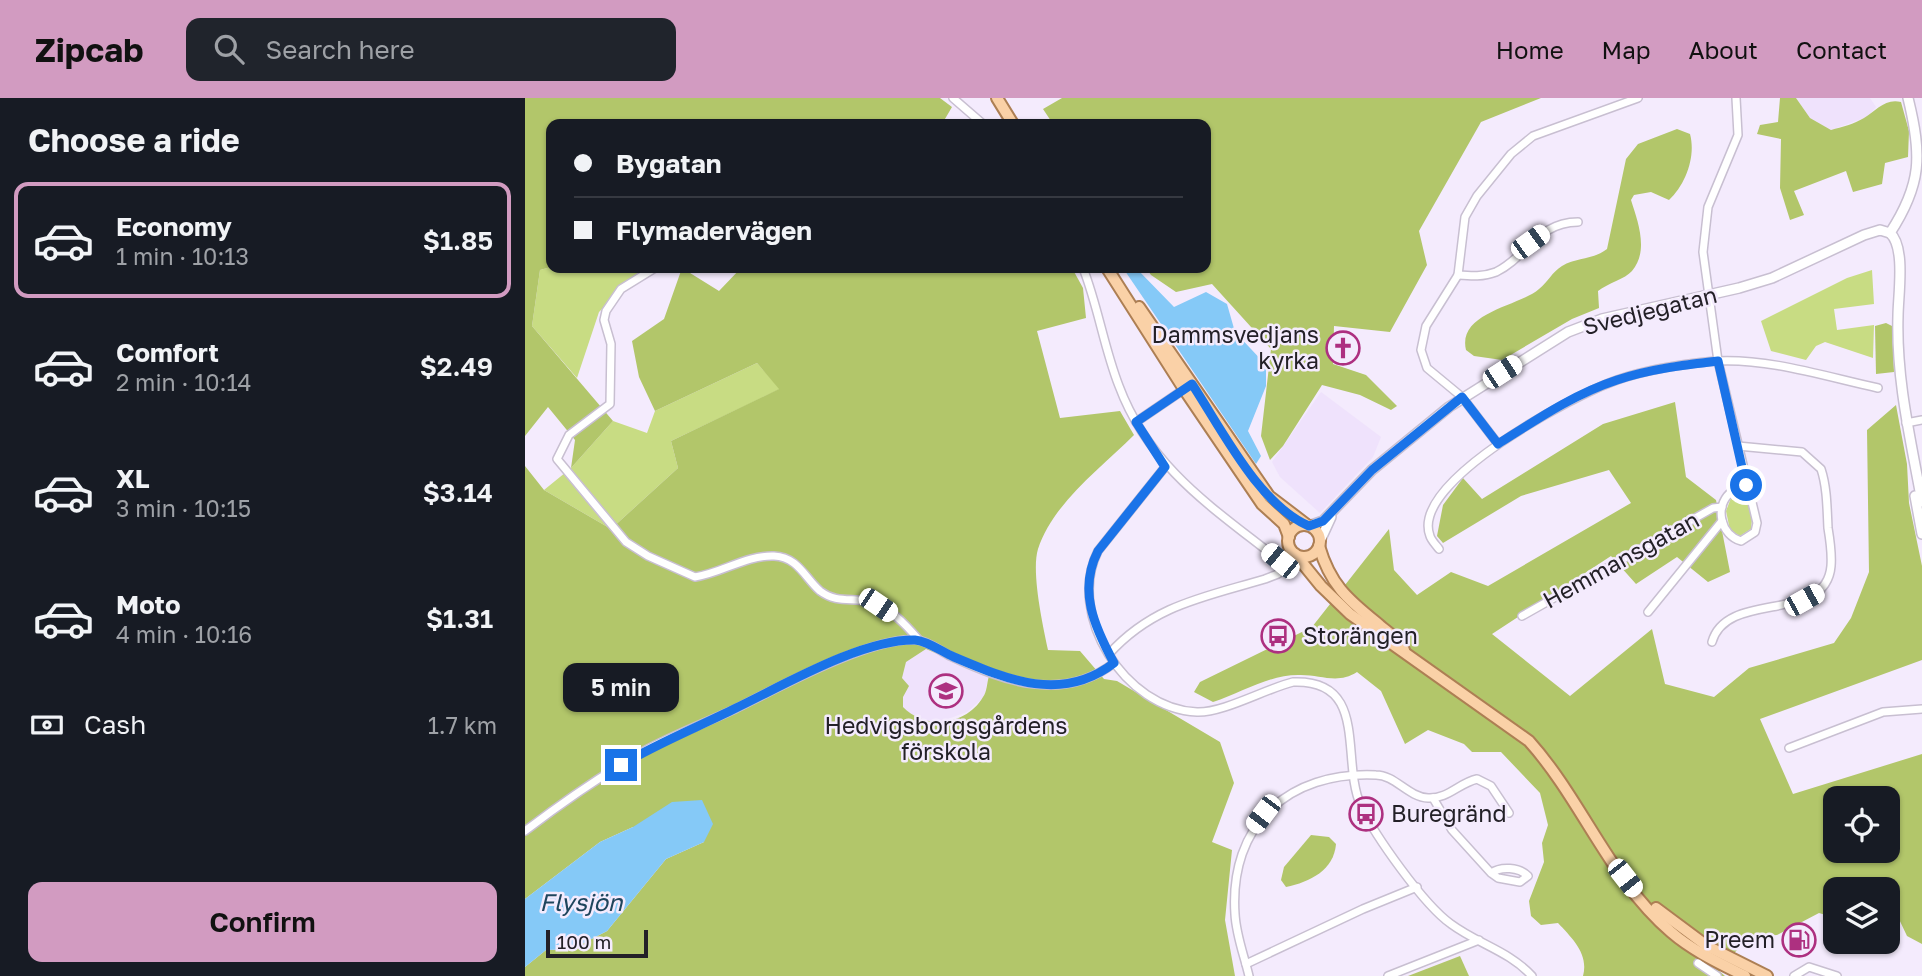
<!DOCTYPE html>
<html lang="en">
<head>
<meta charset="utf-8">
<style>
	body { margin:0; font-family:"Golos Text",sans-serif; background:#20242c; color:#f1f3f6; height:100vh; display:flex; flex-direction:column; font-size:26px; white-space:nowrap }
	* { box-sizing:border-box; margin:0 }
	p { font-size:23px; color:#9ea1a6 }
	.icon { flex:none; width:38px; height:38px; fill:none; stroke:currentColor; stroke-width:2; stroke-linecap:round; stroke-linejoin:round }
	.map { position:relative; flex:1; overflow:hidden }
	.side { display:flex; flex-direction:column; background:#171b24; width:525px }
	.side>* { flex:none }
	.banner { position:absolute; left:21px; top:21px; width:665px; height:154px; border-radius:14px; box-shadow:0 2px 5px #0004; display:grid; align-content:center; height:154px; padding:0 28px; background:#171b24 }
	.fabs { position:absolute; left:1298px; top:688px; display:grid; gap:14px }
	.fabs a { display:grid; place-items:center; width:77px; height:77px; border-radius:14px; background:#171b24; box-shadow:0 2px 5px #0004; font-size:35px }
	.scale { position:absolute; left:21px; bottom:18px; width:102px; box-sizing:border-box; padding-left:7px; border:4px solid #232027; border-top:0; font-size:19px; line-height:24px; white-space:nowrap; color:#232027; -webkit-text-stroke:5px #f4ebfd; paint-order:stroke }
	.end { position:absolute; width:32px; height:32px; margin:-16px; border:9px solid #1a73e8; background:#fff; box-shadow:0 0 0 4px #fff }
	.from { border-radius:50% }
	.bubble { position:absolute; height:49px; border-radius:14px; background:#171b24; box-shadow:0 2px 5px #0004; font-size:23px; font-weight:600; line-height:49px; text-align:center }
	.car { position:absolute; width:21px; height:42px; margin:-21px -10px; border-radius:9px; box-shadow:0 0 5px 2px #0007; background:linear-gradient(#fff 24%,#345 0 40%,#fff 0 76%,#345 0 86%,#fff 0) }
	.banner b { display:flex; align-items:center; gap:24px; height:66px; font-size:26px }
	.banner b+b { border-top:2px solid #363941 }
	.banner i { width:18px; height:18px; background:#f1f3f6 }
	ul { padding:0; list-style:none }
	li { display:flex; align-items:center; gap:21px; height:116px; margin:0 14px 10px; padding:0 14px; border:4px solid transparent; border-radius:14px }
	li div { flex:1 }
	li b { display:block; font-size:26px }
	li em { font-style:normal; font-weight:600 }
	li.on { border-color:#d29bc1 }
	li>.icon { width:63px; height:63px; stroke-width:1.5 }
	h2 { padding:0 28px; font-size:32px; line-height:84px }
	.pay { display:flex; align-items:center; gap:18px; height:77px; padding:0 28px; font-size:26px }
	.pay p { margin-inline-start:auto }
	.primary-button { display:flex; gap:14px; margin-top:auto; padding:14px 28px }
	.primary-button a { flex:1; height:80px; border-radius:14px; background:#d29bc1; color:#111; font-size:28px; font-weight:600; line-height:80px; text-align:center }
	header { display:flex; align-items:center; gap:42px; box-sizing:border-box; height:98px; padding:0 35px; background:#d29bc1; color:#111 }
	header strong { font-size:33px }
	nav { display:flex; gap:38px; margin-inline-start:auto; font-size:24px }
	.search { width:490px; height:63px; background:#20242c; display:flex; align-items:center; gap:18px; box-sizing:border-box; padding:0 24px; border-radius:14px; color:#9ea1a6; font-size:26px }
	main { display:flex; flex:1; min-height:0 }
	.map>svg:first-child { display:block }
</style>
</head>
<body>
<header>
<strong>Zipcab</strong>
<div class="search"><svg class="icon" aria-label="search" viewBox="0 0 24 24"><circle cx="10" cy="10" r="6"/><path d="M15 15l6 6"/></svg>Search here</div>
<nav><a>Home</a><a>Map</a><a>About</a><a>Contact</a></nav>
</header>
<main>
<section class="side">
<h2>Choose a ride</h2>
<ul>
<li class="on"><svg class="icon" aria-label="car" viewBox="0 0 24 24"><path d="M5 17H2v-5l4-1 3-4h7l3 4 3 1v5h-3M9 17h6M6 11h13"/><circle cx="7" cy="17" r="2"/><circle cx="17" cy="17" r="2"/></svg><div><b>Economy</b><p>1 min · 10:13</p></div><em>$1.85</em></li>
<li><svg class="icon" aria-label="car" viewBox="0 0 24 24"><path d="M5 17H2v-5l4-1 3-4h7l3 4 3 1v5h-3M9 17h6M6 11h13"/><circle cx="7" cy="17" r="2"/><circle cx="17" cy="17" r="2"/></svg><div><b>Comfort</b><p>2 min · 10:14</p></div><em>$2.49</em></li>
<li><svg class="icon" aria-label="car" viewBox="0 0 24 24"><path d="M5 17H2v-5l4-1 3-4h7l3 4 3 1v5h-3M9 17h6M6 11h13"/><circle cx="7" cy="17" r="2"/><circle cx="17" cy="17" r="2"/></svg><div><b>XL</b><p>3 min · 10:15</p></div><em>$3.14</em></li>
<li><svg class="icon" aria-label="car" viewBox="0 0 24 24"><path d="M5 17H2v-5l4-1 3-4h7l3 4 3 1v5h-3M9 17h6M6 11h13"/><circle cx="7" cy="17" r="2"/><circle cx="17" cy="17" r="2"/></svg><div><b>Moto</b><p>4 min · 10:16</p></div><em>$1.31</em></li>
</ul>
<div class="pay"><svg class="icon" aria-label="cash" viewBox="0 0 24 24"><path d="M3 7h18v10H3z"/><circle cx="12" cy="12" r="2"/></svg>Cash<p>1.7 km</p></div>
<div class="primary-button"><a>Confirm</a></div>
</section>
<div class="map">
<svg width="1397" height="878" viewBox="0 0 1397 878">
	<rect width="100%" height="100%" fill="#f4ebfd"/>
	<!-- built -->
	<g fill="#efe2fc">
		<polygon points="1271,0 1345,0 1351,9 1342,19 1306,32 1285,20"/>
		<polygon points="796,294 856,339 848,359 795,415 755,379 747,364"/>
		<polygon points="401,551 464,577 459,599 442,614 409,626 389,620 378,609 377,580 381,564"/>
	</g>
	<!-- green -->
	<g fill="#c8dc83">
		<polygon points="26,169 118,170 74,214 52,280 7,228 15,172"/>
		<polygon points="1347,172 1349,206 1309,211 1312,232 1349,227 1348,260 1300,244 1291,248 1281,262 1246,253 1236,223 1322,180"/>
		<polygon points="232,265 255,291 146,343 153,370 86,431 19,392 46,370 88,323 122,335 130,313"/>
		<polygon points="1213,398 1222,402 1227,421 1226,431 1215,438 1205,432 1201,413 1206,400"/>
	</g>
	<!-- forest -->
	<g fill="#b2c66a" fill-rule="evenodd">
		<polygon points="0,0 415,0 427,9 417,26 26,26 26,169 15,172 7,228 88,323 46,370 50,342 23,309 0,338"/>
		<polygon points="537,0 1016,0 956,24 894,133 902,167 865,234 809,228 808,266 841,277 872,308 866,312 835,297 797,287 758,348 745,362 736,338 746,251 687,186 651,194 626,177 621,170 681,170 681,26 528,26 518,11"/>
		<path d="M1255,0h16l14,20 21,12c11,-3 23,-6 33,-12 12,-7 21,-20 37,-16l8,29 -1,26 -23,6 -3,21 -29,8 -7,-21 -52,20 10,24 -14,5 -10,-32 1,-49 -24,-5 3,-9 18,-3z"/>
		<path d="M1152,31l13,5c6,22 -4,50 -21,66l-18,-8 -17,3 -3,5c7,22 18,51 1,71 -7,8 -24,12 -34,20l1,17 -27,11 -70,41 -28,-4 -8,-6c-9,-38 54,-44 73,-61 9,-7 13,-17 23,-23 15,-9 31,-6 45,-17l19,-90 12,-15z"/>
		<path d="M157,170l37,23 22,-23h331l11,20 3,30 -49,13 23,87 60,-7 14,24c-33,33 -81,68 -96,114 -7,23 5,77 10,101l32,1 24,28 13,2 103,61 14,41 -22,59 20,8 -7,70 10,56h-710v-9l21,-17 26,-1 35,-18 59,-72 38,-17 -71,-15 -33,15 -75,57v-433l19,24 67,39 67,-61 -7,-27 108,-52 -22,-26 -102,48 -16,-34 -7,-36 32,-22zM401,551l63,27c-2,6 -2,16 -6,21 -17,29 -58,33 -80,10v-10l6,-11 -7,-8 4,-16z"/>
		<polygon points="1361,225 1367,228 1369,274 1351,276 1350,228"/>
		<path d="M1150,304l11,75 30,23 14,72 -22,10 -31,-25 -41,27 -25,-28 -119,78 78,62 82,-67 13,55 49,13 35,-29 85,-25 17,-25 18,-46 -2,-142 29,-25 11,59 2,39 13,63v94l-162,59 33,75 129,-40v190l-15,-8 -9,-19 -10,-2v-26h-52v29l-17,-5 -42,22 -29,2 -29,34 6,5h-142c6,-22 -11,-38 -25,-53l-17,2 -10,-9 -2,-15 15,-39 -2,-19 6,-18 -8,-32 -39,-41h-29l-8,-8 -36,-14 -23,14 -24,-53 -24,-19c-20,13 -37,2 -59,3 -30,0 -57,18 -85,27l-19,-10 6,-10 112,-55 77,-98 5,41 23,25 34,-23 37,14 143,-83 -22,-33 -88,26 -78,47 -6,-7 6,-31 20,-27 19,21 121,-75zM1311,700h52v52h-52z"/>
		<path d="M786,737l18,2 7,7c-2,26 -26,38 -50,43l-5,-7 3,-13z"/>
		<polygon points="935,858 944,878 883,878"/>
	</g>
	<!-- water -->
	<g fill="#85c9f7">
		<polygon points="598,170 611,170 649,209 681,194 702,206 710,234 741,267 741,288 723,333 736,358 731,366"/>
		<polygon points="177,702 188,726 179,744 141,761 82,833 47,851 21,852 0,869 0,801 75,744 108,729 147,704"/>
	</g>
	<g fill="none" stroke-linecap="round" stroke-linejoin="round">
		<defs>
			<g id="minor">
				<polyline points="428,0 458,26"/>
				<path d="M1211,0l2,37 -30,72 -5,45 15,109 39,162 -2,9 -14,9c-20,-6 -27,-33 -11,-48 3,-3 11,-5 16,-8"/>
				<path d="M130,170l-34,21 -15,22 -2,9 7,24 -1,60 -41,31 -12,24 69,83 22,14 47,21c27,-4 51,-22 79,-21 24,1 31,22 46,35 16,12 30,7 47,10 21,4 39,24 52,39"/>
				<path d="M558,170c15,38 21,80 36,118 31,83 96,123 161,175l2,6 -4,7 -13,5c-60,18 -112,26 -156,75"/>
				<path d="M933,177c13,1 25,2 38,-3 31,-15 42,-50 82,-50"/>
				<polyline points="611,324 661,290"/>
				<polyline points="1381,325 1397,322"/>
				<polyline points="973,346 937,299 902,270 896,252 901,228 933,177 940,119 952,98 986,56 1008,38 1113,0"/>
				<path d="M640,369l-67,84c-32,64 27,158 99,161 26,1 68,-23 96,-30 77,-3 47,78 68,124 14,30 63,99 90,118 27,20 58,27 81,52"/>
				<path d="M914,451c-3,-4 -8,-9 -9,-13 -21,-54 146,-142 187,-156 31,-11 66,-16 99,-19 53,-3 111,16 162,27"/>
				<polyline points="1123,514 1197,423"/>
				<polyline points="997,518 1188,410 1197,409"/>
				<path d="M1187,544c15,-53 114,-17 119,-76 1,-12 -1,-26 -3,-38 -1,-20 -1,-41 -7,-59l-19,-17 -64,-6"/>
				<polyline points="1264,650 1358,614 1397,611"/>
				<path d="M908,700l19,32 39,43 7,5 22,4 8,-6c-9,-9 -27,-10 -37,-3"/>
				<path d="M0,733c38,-29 77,-56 119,-80 29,-16 61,-28 91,-42 40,-20 139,-74 182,-69 11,1 23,11 33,16 54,25 112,47 164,7"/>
				<polyline points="1173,865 1192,878"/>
				<polyline points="721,866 838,811 892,789"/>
				<path d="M724,878c-5,-21 -13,-41 -14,-62 -6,-89 53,-143 141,-139 19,0 32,22 52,23 20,1 31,-15 49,-19l14,7 18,27"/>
				<polyline points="863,878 954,842"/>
				<polyline points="1269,878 1284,869 1312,878"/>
			</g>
			<g id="tertiary">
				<path d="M1365,135c16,14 8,63 8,83 -2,64 13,125 24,186"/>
				<path d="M1365,135c32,-49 32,-78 18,-135"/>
				<polyline points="1390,398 1397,436"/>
				<polyline points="784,428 798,423 847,372 924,309 1043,234 1077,221 1214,190 1247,180 1339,137 1355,132 1365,135"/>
				<polyline points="795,443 806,419"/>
			</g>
			<g id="primary">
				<polyline points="472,0 488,26"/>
				<polyline points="582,170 659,291 737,406 759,426 764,439"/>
				<polyline points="614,209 744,398 782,427"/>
				<circle cx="779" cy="443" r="16"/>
				<path d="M794,448c11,38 28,53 58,77 10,9 21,15 27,27"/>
				<path d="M770,456l26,32 29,28 179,127c53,59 81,139 142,191 22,19 48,31 74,44"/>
				<polyline points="1131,810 1182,848 1242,878"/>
			</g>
		</defs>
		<!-- minor casing -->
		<use href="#minor" stroke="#c8bfd1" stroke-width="10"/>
		<!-- tertiary casing -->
		<use href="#tertiary" stroke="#c8bfd1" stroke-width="12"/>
		<!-- primary casing -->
		<use href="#primary" stroke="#ad7f54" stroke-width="14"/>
		<!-- minor -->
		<use href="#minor" stroke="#fff" stroke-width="7"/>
		<!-- tertiary -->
		<use href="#tertiary" stroke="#fff" stroke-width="9"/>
		<!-- primary -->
		<use href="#primary" stroke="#fad1a7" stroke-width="10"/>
	</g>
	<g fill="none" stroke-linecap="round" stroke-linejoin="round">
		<!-- route -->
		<path stroke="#1a73e8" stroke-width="9" d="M96,667c37,-22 77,-38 115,-57 48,-23 126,-69 179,-68 13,1 27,12 39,17 54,23 108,46 160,6 -20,-37 -36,-73 -16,-112l67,-84 -29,-45 56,-38c29,44 67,121 117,142l14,-5 49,-51 90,-73 36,47c38,-24 76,-50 119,-64 33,-11 67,-15 101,-19l28,124"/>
	</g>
	<!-- icons -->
	<defs>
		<symbol id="church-ring" viewBox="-11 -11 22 22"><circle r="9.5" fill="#f4ebfd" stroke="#ad3080" stroke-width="1.5"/><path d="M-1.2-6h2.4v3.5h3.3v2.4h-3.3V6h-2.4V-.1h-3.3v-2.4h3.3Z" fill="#ad3080"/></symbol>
		<symbol id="bus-ring" viewBox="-11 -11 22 22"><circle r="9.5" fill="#f4ebfd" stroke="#ad3080" stroke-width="1.5"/><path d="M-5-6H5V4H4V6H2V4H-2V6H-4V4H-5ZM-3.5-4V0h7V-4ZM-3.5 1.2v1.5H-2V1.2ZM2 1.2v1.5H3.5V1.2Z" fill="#ad3080"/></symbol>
		<symbol id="school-ring" viewBox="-11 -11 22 22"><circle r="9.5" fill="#f4ebfd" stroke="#ad3080" stroke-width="1.5"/><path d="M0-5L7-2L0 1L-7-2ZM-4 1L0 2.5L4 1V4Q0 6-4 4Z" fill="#ad3080"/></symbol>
		<symbol id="fuel-ring" viewBox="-11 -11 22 22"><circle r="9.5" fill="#f4ebfd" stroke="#ad3080" stroke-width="1.5"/><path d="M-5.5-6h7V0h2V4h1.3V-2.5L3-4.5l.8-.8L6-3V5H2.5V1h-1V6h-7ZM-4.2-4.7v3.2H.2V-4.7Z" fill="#ad3080"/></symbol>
	</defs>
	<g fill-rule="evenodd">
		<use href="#church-ring" x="799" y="231" width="38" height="38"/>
		<use href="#bus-ring" x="734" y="519" width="38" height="38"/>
		<use href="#school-ring" x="402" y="574" width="38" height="38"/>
		<use href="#bus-ring" x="822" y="697" width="38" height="38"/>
		<use href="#fuel-ring" x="1255" y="823" width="38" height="38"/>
	</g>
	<g text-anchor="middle" stroke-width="5" stroke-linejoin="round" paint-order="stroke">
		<!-- street labels -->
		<g font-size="23" fill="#232027" stroke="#f4ebfd">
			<text transform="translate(1125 213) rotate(-14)" y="8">Svedjegatan</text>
			<text transform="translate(1096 462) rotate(-29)" y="8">Hemmansgatan</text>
		</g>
		<!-- poi labels -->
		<g font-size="23" fill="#232027" stroke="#f4ebfd" text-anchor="end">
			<text x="794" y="245">Dammsvedjans<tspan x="794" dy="26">kyrka</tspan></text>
			<text x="778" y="546" text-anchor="start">Storängen</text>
			<text x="421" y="636" text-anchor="middle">Hedvigsborgsgårdens<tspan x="421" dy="26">förskola</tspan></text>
			<text x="866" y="724" text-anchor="start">Buregränd</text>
			<text x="1250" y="850">Preem</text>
		</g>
		<!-- water labels -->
		<g font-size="24" font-style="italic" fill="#1f455d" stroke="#f4ebfd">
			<text x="56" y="813">Flysjön</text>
		</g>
	</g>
</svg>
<div class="fabs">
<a><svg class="icon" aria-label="locate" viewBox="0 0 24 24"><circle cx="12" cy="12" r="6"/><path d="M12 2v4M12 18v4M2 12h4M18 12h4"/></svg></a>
<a><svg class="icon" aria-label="layers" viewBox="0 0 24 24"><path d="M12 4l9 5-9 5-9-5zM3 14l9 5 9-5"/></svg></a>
</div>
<div class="scale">100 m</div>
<i class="end from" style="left:1221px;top:387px"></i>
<i class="end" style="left:96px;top:667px"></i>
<div class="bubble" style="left:38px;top:565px;width:116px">5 min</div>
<i class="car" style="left:1005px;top:144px;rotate:54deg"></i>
<i class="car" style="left:977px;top:274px;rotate:57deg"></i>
<i class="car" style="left:755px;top:463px;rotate:309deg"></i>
<i class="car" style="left:1279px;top:502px;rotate:61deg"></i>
<i class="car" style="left:353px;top:507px;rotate:124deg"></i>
<i class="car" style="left:738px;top:716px;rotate:217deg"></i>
<i class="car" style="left:1100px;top:780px;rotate:142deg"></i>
<div class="banner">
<b><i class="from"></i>Bygatan</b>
<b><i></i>Flymadervägen</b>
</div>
</div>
</main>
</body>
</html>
